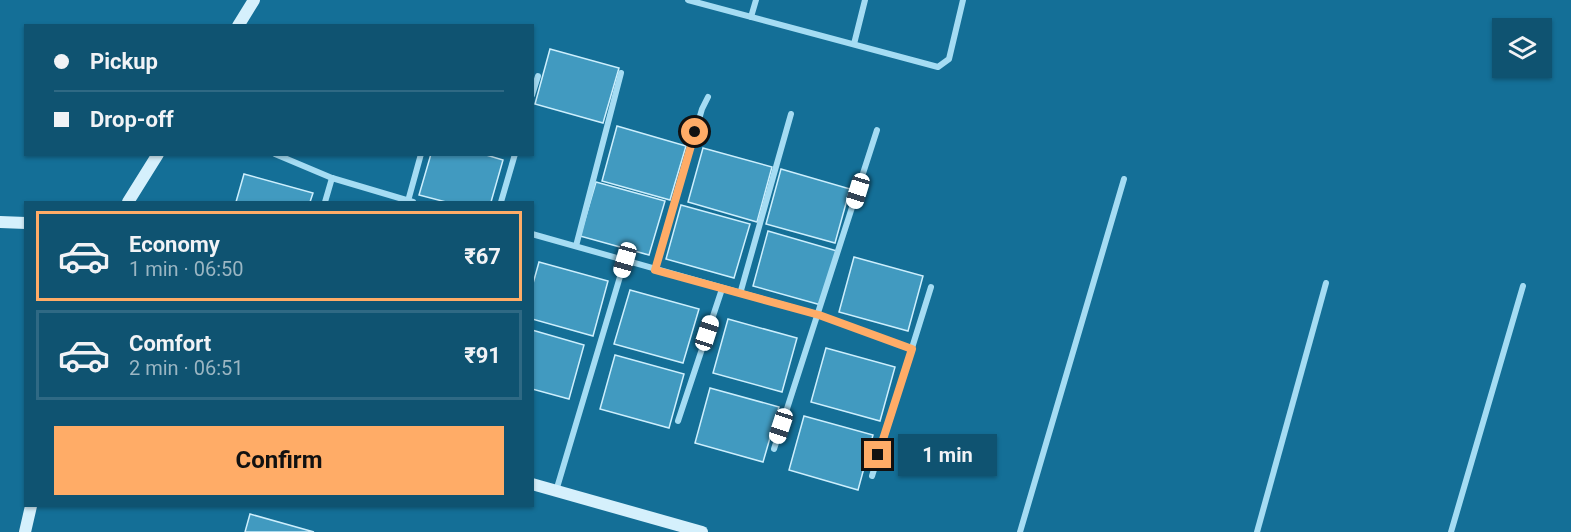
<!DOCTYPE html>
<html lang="en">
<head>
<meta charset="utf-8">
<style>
	body { margin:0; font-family:Roboto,sans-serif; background:#185976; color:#f1f3f6; height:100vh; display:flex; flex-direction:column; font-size:22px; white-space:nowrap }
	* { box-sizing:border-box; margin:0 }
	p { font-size:20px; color:#9bb6c3 }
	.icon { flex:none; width:33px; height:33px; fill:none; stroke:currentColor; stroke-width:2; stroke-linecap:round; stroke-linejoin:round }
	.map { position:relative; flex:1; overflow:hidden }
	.drawer { position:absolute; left:24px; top:201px; width:510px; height:306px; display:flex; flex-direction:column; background:#0f5371; border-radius:0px; box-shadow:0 2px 4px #0004 }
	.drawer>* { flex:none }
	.guide { position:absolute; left:24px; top:24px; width:510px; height:132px; border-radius:0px; box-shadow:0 2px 4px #0004; display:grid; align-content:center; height:132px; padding:0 30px; background:#0f5371 }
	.buttons { position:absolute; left:1492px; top:18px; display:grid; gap:12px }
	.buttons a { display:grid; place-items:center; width:60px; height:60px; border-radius:0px; background:#0f5371; box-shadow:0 2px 4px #0004; font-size:30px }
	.end { position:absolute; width:27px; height:27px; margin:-14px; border:8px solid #ffac67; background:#111; box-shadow:0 0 0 3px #111 }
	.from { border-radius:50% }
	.bubble { position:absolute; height:42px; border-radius:0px; background:#0f5371; box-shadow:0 2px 4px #0004; font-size:20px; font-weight:700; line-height:42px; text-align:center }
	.car { position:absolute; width:18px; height:36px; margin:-18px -9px; border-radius:8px; box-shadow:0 0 4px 2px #0007; background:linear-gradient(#fff 24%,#345 0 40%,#fff 0 76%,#345 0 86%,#fff 0) }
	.guide b { display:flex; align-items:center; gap:21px; height:57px; font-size:22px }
	.guide b+b { border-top:2px solid #2f6984 }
	.guide i { width:15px; height:15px; background:#f1f3f6 }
	ul { padding:10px 0 0; list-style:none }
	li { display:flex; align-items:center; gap:18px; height:90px; margin:0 12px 9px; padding:0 18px; border:3px solid #2f6984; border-radius:0px }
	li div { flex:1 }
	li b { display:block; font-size:22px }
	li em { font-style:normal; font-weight:700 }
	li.current { border-color:#ffac67 }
	li>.icon { width:54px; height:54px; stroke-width:1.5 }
	.action { display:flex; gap:12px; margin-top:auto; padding:12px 30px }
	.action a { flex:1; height:69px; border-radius:0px; background:#ffac67; color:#111; font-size:24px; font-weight:700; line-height:69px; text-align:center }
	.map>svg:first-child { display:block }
</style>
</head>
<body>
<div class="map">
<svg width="1571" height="532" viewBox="0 0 1571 532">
	<rect width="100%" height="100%" fill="#146f97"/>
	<!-- building -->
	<g fill="#419ac0" stroke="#cdeffd" stroke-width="1.5">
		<polygon points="550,49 619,68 603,123 535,104"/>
		<polygon points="617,126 686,146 670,200 602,181"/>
		<polygon points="703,148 772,167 757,222 688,202"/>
		<polygon points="431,154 483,154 503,160 491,202 446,202 419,195"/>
		<polygon points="781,169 850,189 835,243 766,224"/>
		<polygon points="244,174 313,193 310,202 236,202"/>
		<polygon points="596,182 665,201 649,255 580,236"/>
		<polygon points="681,205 750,224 734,278 666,259"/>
		<polygon points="768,231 837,251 821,305 753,286"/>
		<polygon points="854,257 923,276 908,331 839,312"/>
		<polygon points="539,262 608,281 593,336 532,319 532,287"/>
		<polygon points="630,290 699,309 683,363 614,344"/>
		<polygon points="728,319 797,338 782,392 713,373"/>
		<polygon points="532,330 584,345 569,399 532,389"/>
		<polygon points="826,348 895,367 880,421 811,402"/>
		<polygon points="615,355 684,374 669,428 600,409"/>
		<polygon points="710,388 779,407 763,462 695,443"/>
		<polygon points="804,416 873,435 858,490 789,470"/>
		<polygon points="250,514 314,532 245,532"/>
	</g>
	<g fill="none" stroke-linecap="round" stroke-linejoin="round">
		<!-- street -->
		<g stroke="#a5dcf3" stroke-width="6">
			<polyline points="688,0 938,67 949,59 963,0"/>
			<polyline points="751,17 756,0"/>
			<polyline points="854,44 865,0"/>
			<polyline points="532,95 538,76"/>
			<polyline points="275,154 332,178 413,202"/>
			<polyline points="408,201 421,154"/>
			<polyline points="325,202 332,178"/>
			<polyline points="501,202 515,154"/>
			<polyline points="532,234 819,315 912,349"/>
			<polyline points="576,246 621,73"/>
			<polyline points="655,270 702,109 708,97"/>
			<polyline points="740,294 791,114"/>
			<polyline points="678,421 722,289"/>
			<polyline points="774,449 877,130"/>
			<polyline points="872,476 931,287"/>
			<polyline points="556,491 625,260"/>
			<polyline points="1020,532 1124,179"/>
			<polyline points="1257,532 1326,283"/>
			<polyline points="1451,532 1523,286"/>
		</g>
		<!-- secondary -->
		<g stroke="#d5f0fc" stroke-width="12">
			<polyline points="238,26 254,0"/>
			<polyline points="128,202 158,154"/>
			<polyline points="0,222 26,223"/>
			<polyline points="532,484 702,532"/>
			<polyline points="25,532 31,506"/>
		</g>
	</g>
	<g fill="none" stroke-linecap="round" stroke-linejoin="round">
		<!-- route -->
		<polyline stroke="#ffac67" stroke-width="8" points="695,132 655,270 819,315 912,349 878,455"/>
	</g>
</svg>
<div class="buttons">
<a><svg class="icon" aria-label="layers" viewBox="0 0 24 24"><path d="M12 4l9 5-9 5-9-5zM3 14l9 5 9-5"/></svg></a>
</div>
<i class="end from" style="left:695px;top:132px"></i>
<i class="end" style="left:878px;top:455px"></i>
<div class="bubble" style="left:898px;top:434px;width:99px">1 min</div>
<i class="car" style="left:858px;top:191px;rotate:197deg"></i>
<i class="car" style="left:625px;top:260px;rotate:196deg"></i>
<i class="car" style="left:707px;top:333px;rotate:18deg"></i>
<i class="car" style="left:781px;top:426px;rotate:198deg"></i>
<div class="guide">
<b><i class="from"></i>Pickup</b>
<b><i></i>Drop-off</b>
</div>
<section class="drawer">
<ul>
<li class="current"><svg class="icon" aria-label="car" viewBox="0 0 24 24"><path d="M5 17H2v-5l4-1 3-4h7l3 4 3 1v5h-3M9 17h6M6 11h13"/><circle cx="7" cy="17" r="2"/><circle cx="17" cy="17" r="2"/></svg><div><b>Economy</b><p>1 min · 06:50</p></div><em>₹67</em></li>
<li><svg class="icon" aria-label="car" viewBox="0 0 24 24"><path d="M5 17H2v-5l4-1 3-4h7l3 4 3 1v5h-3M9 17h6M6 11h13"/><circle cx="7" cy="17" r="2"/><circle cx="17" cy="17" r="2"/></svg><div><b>Comfort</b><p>2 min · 06:51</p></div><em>₹91</em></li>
</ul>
<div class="action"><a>Confirm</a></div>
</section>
</div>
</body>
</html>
